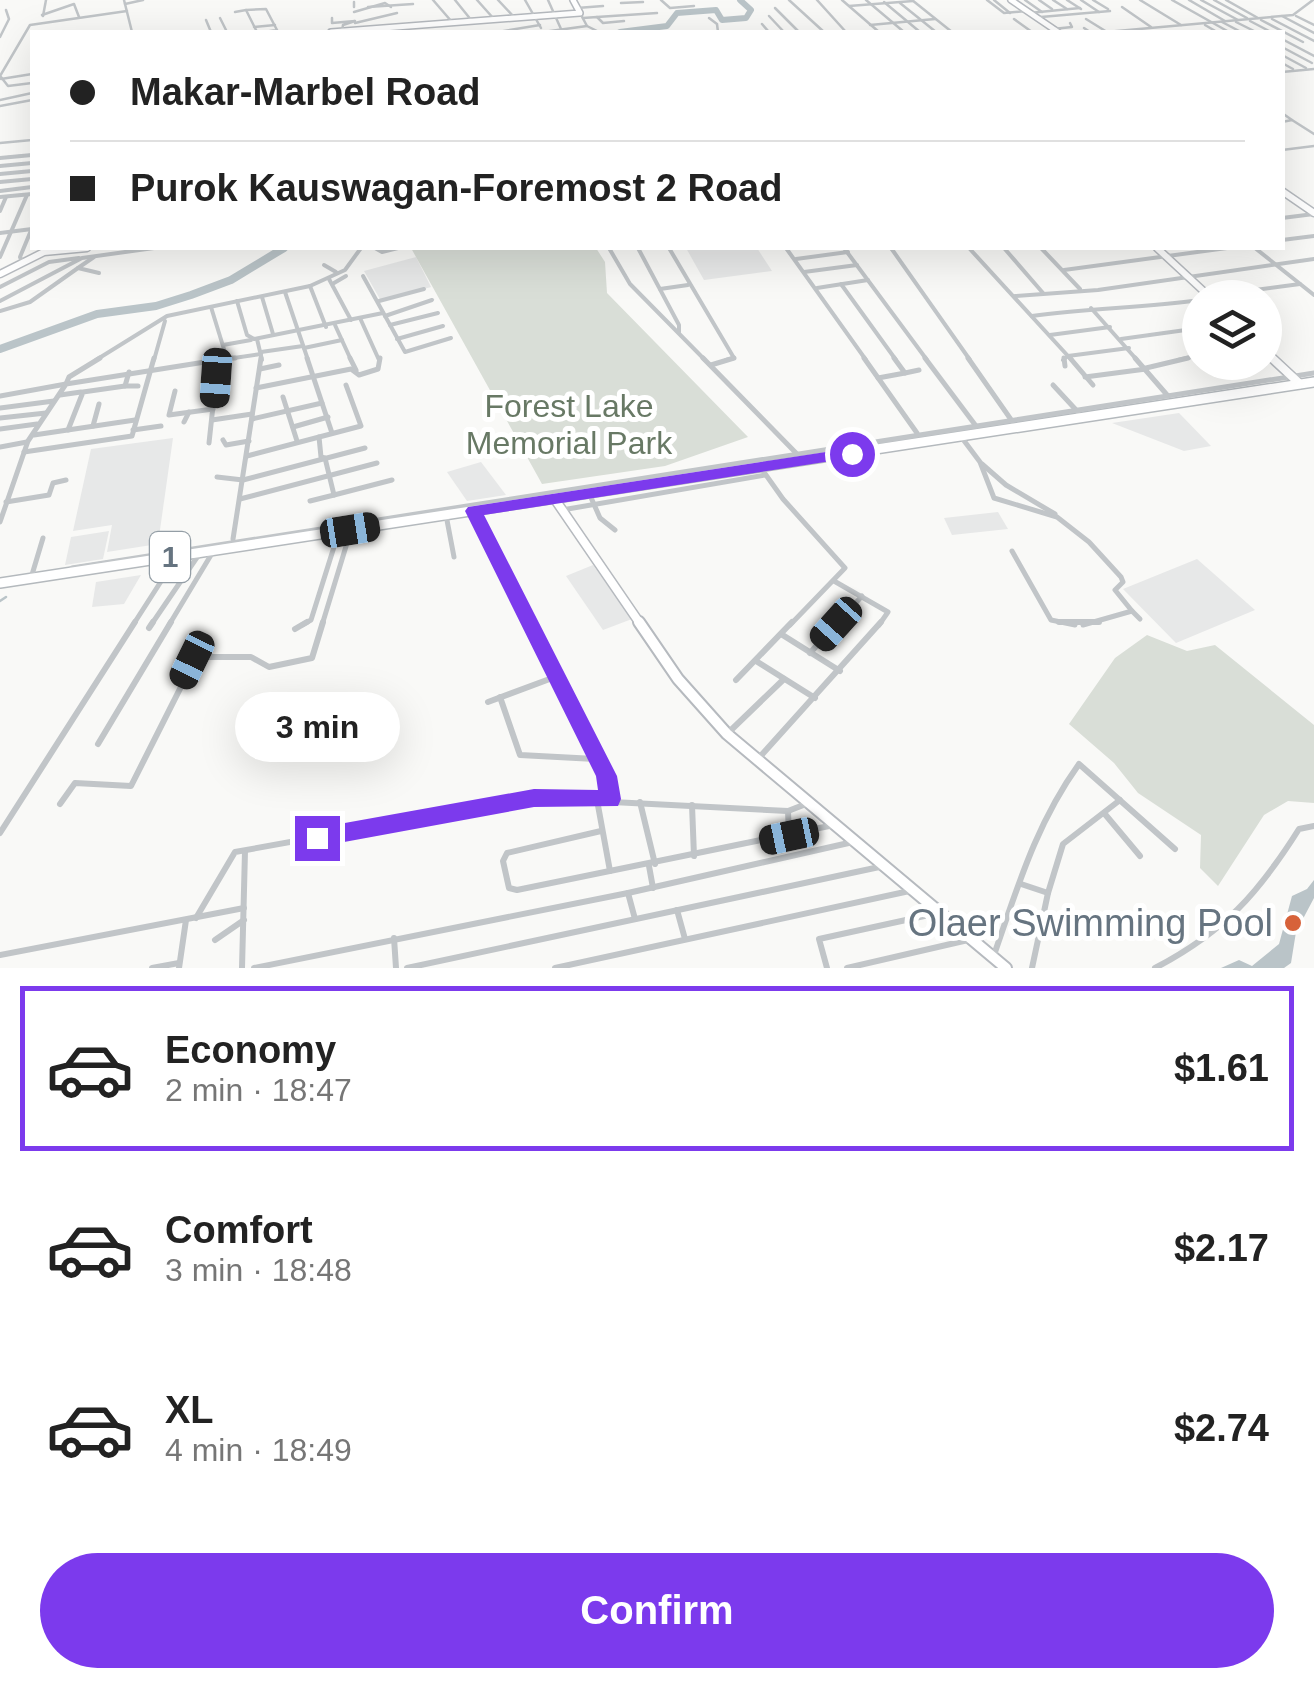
<!DOCTYPE html>
<html lang="en">
<head>
<meta charset="utf-8">
<style>
	body { margin:0; font-family:Helvetica,sans-serif; background:#f2f2f2; color:#222; height:100vh; display:flex; flex-direction:column; font-size:38px; white-space:nowrap }
	* { box-sizing:border-box; margin:0 }
	p { font-size:32px; color:#767676 }
	.icon { flex:none; width:55px; height:55px; fill:none; stroke:currentColor; stroke-width:2; stroke-linecap:round; stroke-linejoin:round }
	.map { position:relative; height:968px; overflow:hidden }
	.drawer { display:flex; flex-direction:column; background:#fff; flex:1 }
	.drawer>* { flex:none }
	.guide { position:absolute; left:30px; top:30px; width:1255px; height:220px; border-radius:0px; box-shadow:0 10px 40px #0002; display:grid; align-content:center; height:220px; padding:0 40px; background:#fff }
	.buttons { position:absolute; left:1182px; top:280px; display:grid; gap:20px }
	.buttons a { display:grid; place-items:center; width:100px; height:100px; border-radius:50%; background:#fff; box-shadow:0 10px 40px #0002; font-size:50px }
	.end { position:absolute; width:45px; height:45px; margin:-22px; border:12px solid #7c3aed; background:#fff; box-shadow:0 0 0 5px #fff }
	.from { border-radius:50% }
	.bubble { position:absolute; height:70px; border-radius:35px; background:#fff; box-shadow:0 10px 40px #0002; font-size:32px; font-weight:700; line-height:70px; text-align:center }
	.car { position:absolute; width:30px; height:60px; margin:-30px -15px; border-radius:12px; box-shadow:0 0 8px 2px #0007; background:linear-gradient(#222 24%,#8ab4d8 0 40%,#222 0 76%,#8ab4d8 0 86%,#222 0) }
	.guide b { display:flex; align-items:center; gap:35px; height:95px; font-size:38px }
	.guide b+b { border-top:2px solid #e0e0e0 }
	.guide i { width:25px; height:25px; background:#222 }
	ul { padding:18px 0 0; list-style:none }
	li { display:flex; align-items:center; gap:30px; height:165px; margin:0 20px 15px; padding:0 20px; border:5px solid transparent; border-radius:0px }
	li div { flex:1 }
	li b { display:block; font-size:38px }
	li em { font-style:normal; font-weight:700 }
	li.active { border-color:#7c3aed }
	li>.icon { width:90px; height:90px; stroke-width:1.5 }
	.cta { display:flex; gap:20px; margin-top:auto; padding:20px 40px }
	.cta a { flex:1; height:115px; border-radius:60px; background:#7c3aed; color:#fff; font-size:40px; font-weight:700; line-height:115px; text-align:center }
	.map>svg:first-child { display:block }
</style>
</head>
<body>
<div class="map">
<svg width="1314" height="968" viewBox="0 0 1314 968">
	<rect width="100%" height="100%" fill="#f9f9f7"/>
	<!-- built -->
	<g fill="#e7e8e8">
		<polygon points="686,248 757,248 772,271 704,280"/>
		<polygon points="416,257 431,287 381,301 364,271"/>
		<polygon points="1179,413 1211,446 1184,451 1112,423"/>
		<polygon points="173,438 158,544 107,552 112,525 73,531 91,449"/>
		<polygon points="481,462 506,495 467,501 447,472"/>
		<polygon points="998,512 1008,529 952,535 944,518"/>
		<polygon points="109,531 103,559 65,565 71,537"/>
		<polygon points="1197,559 1255,610 1176,643 1123,589"/>
		<polygon points="593,565 632,619 603,630 566,576"/>
		<polygon points="141,575 124,604 92,607 96,582"/>
	</g>
	<!-- green -->
	<g fill="#d9ded7">
		<polygon points="411,248 596,248 605,262 607,293 748,437 665,466 542,484"/>
		<polygon points="1147,635 1187,651 1215,645 1314,725 1314,803 1288,801 1264,815 1218,886 1200,868 1201,835 1138,793 1114,763 1069,724 1115,658"/>
	</g>
	<!-- water -->
	<polygon fill="#bac4c8" points="1314,880 1314,898 1296,932 1291,963 1284,968 1221,968 1239,960 1252,966 1279,944 1292,896 1307,889"/>
	<g fill="none" stroke-linecap="round" stroke-linejoin="round">
		<!-- stream -->
		<polyline stroke="#bac4c8" stroke-width="2.5" points="0,601 6,597"/>
		<!-- river-far1 -->
		<polyline stroke="#bac4c8" stroke-width="6" points="620,32 667,26 677,13 716,10 722,20 746,18 751,10 740,0"/>
		<!-- river -->
		<polyline stroke="#bac4c8" stroke-width="8" points="0,349 97,314 156,306 191,295 231,280 284,248"/>
		<defs>
			<g id="secondary-far3">
				<polyline points="1011,0 1058,32"/>
				<polyline points="331,32 580,13 573,0"/>
			</g>
			<g id="secondary-far2">
				<polyline points="1282,191 1314,213"/>
				<polyline points="1157,248 1211,298"/>
				<polyline points="0,274 44,252 87,248"/>
				<polyline points="1265,351 1275,360"/>
			</g>
			<g id="secondary-far1">
				<polyline points="1272,358 1300,384"/>
				<polyline points="554,498 641,625"/>
			</g>
			<polyline id="secondary" points="639,622 678,679 727,734 1006,968"/>
			<polyline id="primary" points="0,583 1314,382"/>
		</defs>
		<!-- secondary-far3 casing -->
		<use href="#secondary-far3" stroke="#b6babf" stroke-width="8"/>
		<!-- secondary-far2 casing -->
		<use href="#secondary-far2" stroke="#b6babf" stroke-width="9"/>
		<!-- secondary-far1 casing -->
		<use href="#secondary-far1" stroke="#b6babf" stroke-width="11"/>
		<!-- secondary casing -->
		<use href="#secondary" stroke="#b6babf" stroke-width="14"/>
		<!-- primary casing -->
		<use href="#primary" stroke="#b4b9bd" stroke-width="12"/>
		<!-- street-far3 -->
		<g stroke="#c1c5c8" stroke-width="2.5">
			<polyline points="124,0 132,32"/>
			<polyline points="433,0 452,22"/>
			<polyline points="455,0 472,21"/>
			<polyline points="477,0 494,19"/>
			<polyline points="498,0 515,18"/>
			<polyline points="525,0 541,28"/>
			<polyline points="548,0 561,29"/>
			<polyline points="661,0 670,8 694,6"/>
			<polyline points="789,0 824,32"/>
			<polyline points="817,0 846,32"/>
			<polyline points="842,0 879,32"/>
			<polyline points="866,0 904,32"/>
			<polyline points="912,0 952,32"/>
			<polyline points="987,0 1004,13 1026,11"/>
			<polyline points="994,0 1010,13"/>
			<polyline points="1025,0 1042,12"/>
			<polyline points="1039,0 1052,9"/>
			<polyline points="1053,0 1067,9"/>
			<polyline points="1067,0 1081,9"/>
			<polyline points="1081,0 1099,12"/>
			<polyline points="1093,0 1108,9"/>
			<polyline points="1140,0 1181,25"/>
			<polyline points="1172,0 1229,32"/>
			<polyline points="1189,0 1225,21"/>
			<polyline points="1201,0 1238,20"/>
			<polyline points="1214,0 1247,18"/>
			<polyline points="1226,0 1258,18"/>
			<polyline points="354,2 354,7"/>
			<polyline points="884,2 920,32"/>
			<polyline points="621,3 643,2"/>
			<polyline points="900,3 936,32"/>
			<polyline points="125,4 143,0"/>
			<polyline points="849,6 913,1"/>
			<polyline points="368,7 413,4"/>
			<polyline points="1122,7 1151,27"/>
			<polyline points="577,8 603,6"/>
			<polyline points="775,8 799,32"/>
			<polyline points="235,12 246,10"/>
			<polyline points="354,12 385,3 391,7"/>
			<polyline points="1029,13 1080,8"/>
			<polyline points="42,15 74,4 79,17"/>
			<polyline points="43,16 46,0"/>
			<polyline points="769,16 784,32"/>
			<polyline points="1282,16 1314,33"/>
			<polyline points="1296,16 1314,25"/>
			<polyline points="597,17 657,13"/>
			<polyline points="1041,17 1110,11"/>
			<polyline points="220,18 227,32"/>
			<polyline points="332,18 332,23 355,21 343,25 342,31"/>
			<polyline points="583,18 597,17 603,23 624,21"/>
			<polyline points="709,18 717,24 718,32"/>
			<polyline points="1014,19 1032,32"/>
			<polyline points="1086,19 1107,32"/>
			<polyline points="1272,19 1314,41"/>
			<polyline points="206,20 211,32"/>
			<polyline points="1261,20 1303,42"/>
			<polyline points="1250,21 1271,32"/>
			<polyline points="1222,22 1241,32"/>
			<polyline points="1236,22 1256,32"/>
			<polyline points="355,23 397,13"/>
			<polyline points="762,24 769,32"/>
			<polyline points="870,25 935,19"/>
			<polyline points="1205,25 1217,32"/>
			<polyline points="587,26 599,32"/>
			<polyline points="254,27 275,25"/>
			<polyline points="1084,28 1090,32"/>
			<polyline points="1053,29 1072,27 1070,23"/>
			<polyline points="257,32 246,10 266,9 277,30 264,32"/>
			<polyline points="498,32 540,25"/>
			<polyline points="543,32 587,26 580,13"/>
			<polyline points="1106,32 1293,15 1313,0"/>
			<polyline points="0,37 9,19 6,10"/>
			<polyline points="1282,39 1314,56"/>
			<polyline points="1282,47 1312,63"/>
			<polyline points="1282,55 1306,68"/>
			<polyline points="1282,63 1293,69"/>
			<polyline points="1282,72 1314,69"/>
			<polyline points="0,76 30,25 127,11"/>
			<polyline points="1,77 8,86 32,83"/>
			<polyline points="1,79 32,74"/>
			<polyline points="0,100 32,93"/>
			<polyline points="0,106 32,100"/>
			<polyline points="1282,113 1292,120 1282,122"/>
			<polyline points="1292,120 1314,134"/>
			<polyline points="0,143 32,140"/>
			<polyline points="1282,150 1314,146"/>
			<polyline points="8,157 32,155"/>
		</g>
		<!-- street-far2 -->
		<g stroke="#c1c5c8" stroke-width="4">
			<polyline points="0,158 32,155"/>
			<polyline points="0,166 32,163"/>
			<polyline points="0,174 32,171"/>
			<polyline points="0,182 32,179"/>
			<polyline points="0,191 32,187"/>
			<polyline points="0,197 32,194"/>
			<polyline points="0,211 6,197"/>
			<polyline points="1282,218 1314,214"/>
			<polyline points="0,233 32,229"/>
			<polyline points="1282,240 1314,236"/>
			<polyline points="375,248 382,252 398,248"/>
			<polyline points="609,248 630,284 705,360"/>
			<polyline points="638,248 679,325 679,332"/>
			<polyline points="669,248 734,358 726,360"/>
			<polyline points="786,248 866,360"/>
			<polyline points="844,248 927,360"/>
			<polyline points="891,248 970,360"/>
			<polyline points="969,248 1068,356 1063,360"/>
			<polyline points="1004,248 1043,293"/>
			<polyline points="1041,248 1080,289"/>
			<polyline points="1255,248 1314,295"/>
			<polyline points="0,257 27,195"/>
			<polyline points="94,257 78,268 99,273"/>
			<polyline points="796,259 848,252"/>
			<polyline points="22,261 20,257 32,228"/>
			<polyline points="324,265 336,272"/>
			<polyline points="1064,270 1227,248"/>
			<polyline points="804,272 857,265"/>
			<polyline points="363,276 405,352 451,338"/>
			<polyline points="329,279 351,320"/>
			<polyline points="334,283 346,276"/>
			<polyline points="841,284 896,360"/>
			<polyline points="0,287 49,262 79,258"/>
			<polyline points="817,288 868,280"/>
			<polyline points="660,289 688,285"/>
			<polyline points="285,292 308,360"/>
			<polyline points="1015,296 1098,290 1314,259"/>
			<polyline points="1209,296 1300,284"/>
			<polyline points="262,297 273,334"/>
			<polyline points="0,301 82,258 154,248"/>
			<polyline points="237,301 247,335 254,339 383,313"/>
			<polyline points="379,301 424,289"/>
			<polyline points="211,307 227,359 261,354"/>
			<polyline points="1091,308 1137,360"/>
			<polyline points="0,311 30,302 78,268"/>
			<polyline points="385,316 432,300"/>
			<path d="M1032,316c57,-8 111,-8 168,-16"/>
			<polyline points="360,318 379,360"/>
			<polyline points="335,325 351,360"/>
			<polyline points="390,325 438,313"/>
			<polyline points="326,327 310,286 345,270 361,248"/>
			<polyline points="1050,335 1110,327"/>
			<polyline points="257,339 262,360"/>
			<polyline points="397,339 443,326"/>
			<polyline points="1121,339 1200,328"/>
			<polyline points="223,345 251,340"/>
			<polyline points="304,348 342,340"/>
			<polyline points="261,352 303,346"/>
			<polyline points="96,360 167,316 310,286"/>
			<polyline points="154,360 165,321"/>
			<polyline points="1072,360 1068,356 1129,348"/>
			<polyline points="1178,360 1200,355"/>
		</g>
		<!-- street-far1 -->
		<g stroke="#c1c5c8" stroke-width="5">
			<polyline points="227,358 235,358"/>
			<polyline points="307,358 332,433"/>
			<polyline points="350,358 356,370"/>
			<polyline points="703,358 797,454"/>
			<polyline points="864,358 917,433"/>
			<polyline points="925,358 976,426"/>
			<polyline points="968,358 1012,421"/>
			<polyline points="1064,358 1065,366"/>
			<polyline points="1070,358 1093,385"/>
			<polyline points="1135,358 1168,396"/>
			<polyline points="711,365 734,358"/>
			<polyline points="1146,368 1188,358"/>
			<polyline points="260,369 279,365"/>
			<polyline points="905,373 919,370"/>
			<polyline points="1085,377 1146,369"/>
			<polyline points="878,378 905,373 894,358"/>
			<polyline points="1053,385 1078,412"/>
			<polyline points="125,386 138,386"/>
			<polyline points="256,388 351,369 359,375 378,369 380,358"/>
			<polyline points="175,391 169,415 213,409"/>
			<polyline points="60,395 81,392"/>
			<polyline points="0,396 66,384 69,377 100,358"/>
			<polyline points="283,397 297,441"/>
			<polyline points="0,408 54,401"/>
			<polyline points="0,418 46,413"/>
			<polyline points="252,419 322,403"/>
			<polyline points="212,420 252,414"/>
			<polyline points="184,422 189,412"/>
			<polyline points="93,426 99,404"/>
			<polyline points="293,427 328,417"/>
			<polyline points="0,429 37,424"/>
			<polyline points="68,430 83,392 125,386 129,372"/>
			<polyline points="133,430 161,426"/>
			<polyline points="34,435 135,420"/>
			<polyline points="319,437 321,457 325,458 334,495 392,480"/>
			<polyline points="962,438 980,462 994,498 1057,517 1089,542 1121,577 1123,582 1115,590 1132,611 1083,625"/>
			<polyline points="223,440 226,445 249,441"/>
			<polyline points="0,447 27,442"/>
			<polyline points="24,452 132,436 154,358"/>
			<polyline points="247,456 361,426 346,385"/>
			<polyline points="982,464 1006,485 1055,514"/>
			<polyline points="761,468 783,499 845,568 790,625"/>
			<polyline points="217,477 243,480 365,448"/>
			<polyline points="589,493 600,518 615,530"/>
			<polyline points="240,499 377,463"/>
			<polyline points="310,501 334,495"/>
			<polyline points="6,502 49,495 53,483 66,480"/>
			<polyline points="562,510 765,475"/>
			<polyline points="473,511 530,625"/>
			<polyline points="446,515 454,557"/>
			<polyline points="0,522 28,441 66,384 205,362 216,378 209,443"/>
			<polyline points="233,539 261,358"/>
			<polyline points="1012,551 1051,620 1075,625"/>
			<polyline points="72,568 1314,373"/>
			<polyline points="31,578 43,538"/>
			<polyline points="834,581 888,612 879,625"/>
			<polyline points="1132,611 1140,619"/>
			<polyline points="133,625 176,558"/>
			<polyline points="151,625 200,553"/>
			<polyline points="169,625 214,550"/>
			<polyline points="302,625 311,620 339,531"/>
			<polyline points="322,625 351,530"/>
			<polyline points="836,625 862,596"/>
		</g>
		<!-- street -->
		<g stroke="#c1c5c8" stroke-width="6">
			<polyline points="529,622 606,776 610,799"/>
			<polyline points="1059,622 1099,622"/>
			<polyline points="149,628 153,622"/>
			<polyline points="295,629 307,622"/>
			<polyline points="781,634 840,671"/>
			<polyline points="810,653 838,622"/>
			<polyline points="756,661 815,698"/>
			<polyline points="736,680 792,622"/>
			<polyline points="500,697 520,755 595,759"/>
			<polyline points="488,702 555,677"/>
			<polyline points="729,732 784,679"/>
			<polyline points="98,744 171,622"/>
			<polyline points="758,759 881,622"/>
			<polyline points="597,800 610,871"/>
			<polyline points="640,802 655,864"/>
			<polyline points="60,804 75,783 131,786 196,657 251,657 269,667 312,658 323,622"/>
			<polyline points="692,805 694,856"/>
			<polyline points="788,811 789,836"/>
			<polyline points="1104,813 1140,856"/>
			<polyline points="601,831 507,853 503,861 509,888 517,890 834,825"/>
			<polyline points="0,833 135,622"/>
			<polyline points="649,866 653,888"/>
			<polyline points="1021,884 1048,893 1063,844 1120,800"/>
			<polyline points="628,893 635,919"/>
			<polyline points="677,910 685,939"/>
			<polyline points="196,918 235,852 534,798 788,811 806,804"/>
			<polyline points="394,938 396,968"/>
			<polyline points="215,940 244,920"/>
			<polyline points="0,955 244,908"/>
			<path d="M994,955c24,-69 42,-131 85,-191l96,85"/>
			<polyline points="152,968 179,963"/>
			<polyline points="179,968 186,920"/>
			<polyline points="242,968 245,851"/>
			<polyline points="254,968 628,893 853,842"/>
			<polyline points="407,968 884,866"/>
			<polyline points="555,968 914,890"/>
			<polyline points="827,968 819,939 938,913"/>
			<polyline points="847,968 968,940"/>
			<polyline points="1032,968 1048,893"/>
			<path d="M1155,968c69,-36 103,-74 144,-139l15,-3"/>
		</g>
		<!-- secondary-far3 -->
		<use href="#secondary-far3" stroke="#fff" stroke-width="5"/>
		<!-- secondary-far2 -->
		<use href="#secondary-far2" stroke="#fff" stroke-width="6"/>
		<!-- secondary-far1 -->
		<use href="#secondary-far1" stroke="#fff" stroke-width="8"/>
		<!-- secondary -->
		<use href="#secondary" stroke="#fff" stroke-width="10"/>
		<!-- primary -->
		<use href="#primary" stroke="#fff" stroke-width="9"/>
	</g>
	<!-- route -->
	<polygon fill="#7c3aed" points="852,448 859,454 857,457 484,515 617,776 621,799 618,806 534,807 317,847 309,845 306,838 309,830 317,828 534,789 598,790 596,776 465,511 468,507"/>
	<!-- markers -->
	<circle fill="#d7623a" stroke="#fff" stroke-width="4" cx="1293" cy="923" r="10"/>
	<g text-anchor="middle" stroke-width="10" stroke-linejoin="round" paint-order="stroke">
		<!-- shield labels -->
		<rect fill="#fff" stroke="#949ea6" stroke-width="2.5" x="150" y="532" width="40" height="50" rx="8"/>
		<g font-size="30" font-weight="bold" fill="#667480">
			<text x="170" y="567">1</text>
		</g>
		<!-- park labels -->
		<g font-size="32" fill="#687965" stroke="#fff">
			<text x="569" y="417">Forest Lake<tspan x="569" dy="37">Memorial Park</tspan></text>
		</g>
		<!-- near-poi labels -->
		<g font-size="38" fill="#667480" stroke="#fff" text-anchor="end">
			<text x="1273" y="936">Olaer Swimming Pool</text>
		</g>
	</g>
</svg>
<div class="buttons">
<a><svg class="icon" aria-label="layers" viewBox="0 0 24 24"><path d="M12 4l9 5-9 5-9-5zM3 14l9 5 9-5"/></svg></a>
</div>
<i class="end from" style="left:852px;top:454px"></i>
<i class="end" style="left:317px;top:838px"></i>
<div class="bubble" style="left:235px;top:692px;width:165px">3 min</div>
<i class="car" style="left:216px;top:378px;rotate:184deg"></i>
<i class="car" style="left:350px;top:530px;rotate:81deg"></i>
<i class="car" style="left:836px;top:624px;rotate:222deg"></i>
<i class="car" style="left:192px;top:660px;rotate:206deg"></i>
<i class="car" style="left:789px;top:836px;rotate:258deg"></i>
<div class="guide">
<b><i class="from"></i>Makar-Marbel Road</b>
<b><i></i>Purok Kauswagan-Foremost 2 Road</b>
</div>
</div>
<section class="drawer">
<ul>
<li class="active"><svg class="icon" aria-label="car" viewBox="0 0 24 24"><path d="M5 17H2v-5l4-1 3-4h7l3 4 3 1v5h-3M9 17h6M6 11h13"/><circle cx="7" cy="17" r="2"/><circle cx="17" cy="17" r="2"/></svg><div><b>Economy</b><p>2 min · 18:47</p></div><em>$1.61</em></li>
<li><svg class="icon" aria-label="car" viewBox="0 0 24 24"><path d="M5 17H2v-5l4-1 3-4h7l3 4 3 1v5h-3M9 17h6M6 11h13"/><circle cx="7" cy="17" r="2"/><circle cx="17" cy="17" r="2"/></svg><div><b>Comfort</b><p>3 min · 18:48</p></div><em>$2.17</em></li>
<li><svg class="icon" aria-label="car" viewBox="0 0 24 24"><path d="M5 17H2v-5l4-1 3-4h7l3 4 3 1v5h-3M9 17h6M6 11h13"/><circle cx="7" cy="17" r="2"/><circle cx="17" cy="17" r="2"/></svg><div><b>XL</b><p>4 min · 18:49</p></div><em>$2.74</em></li>
</ul>
<div class="cta"><a>Confirm</a></div>
</section>
</body>
</html>
